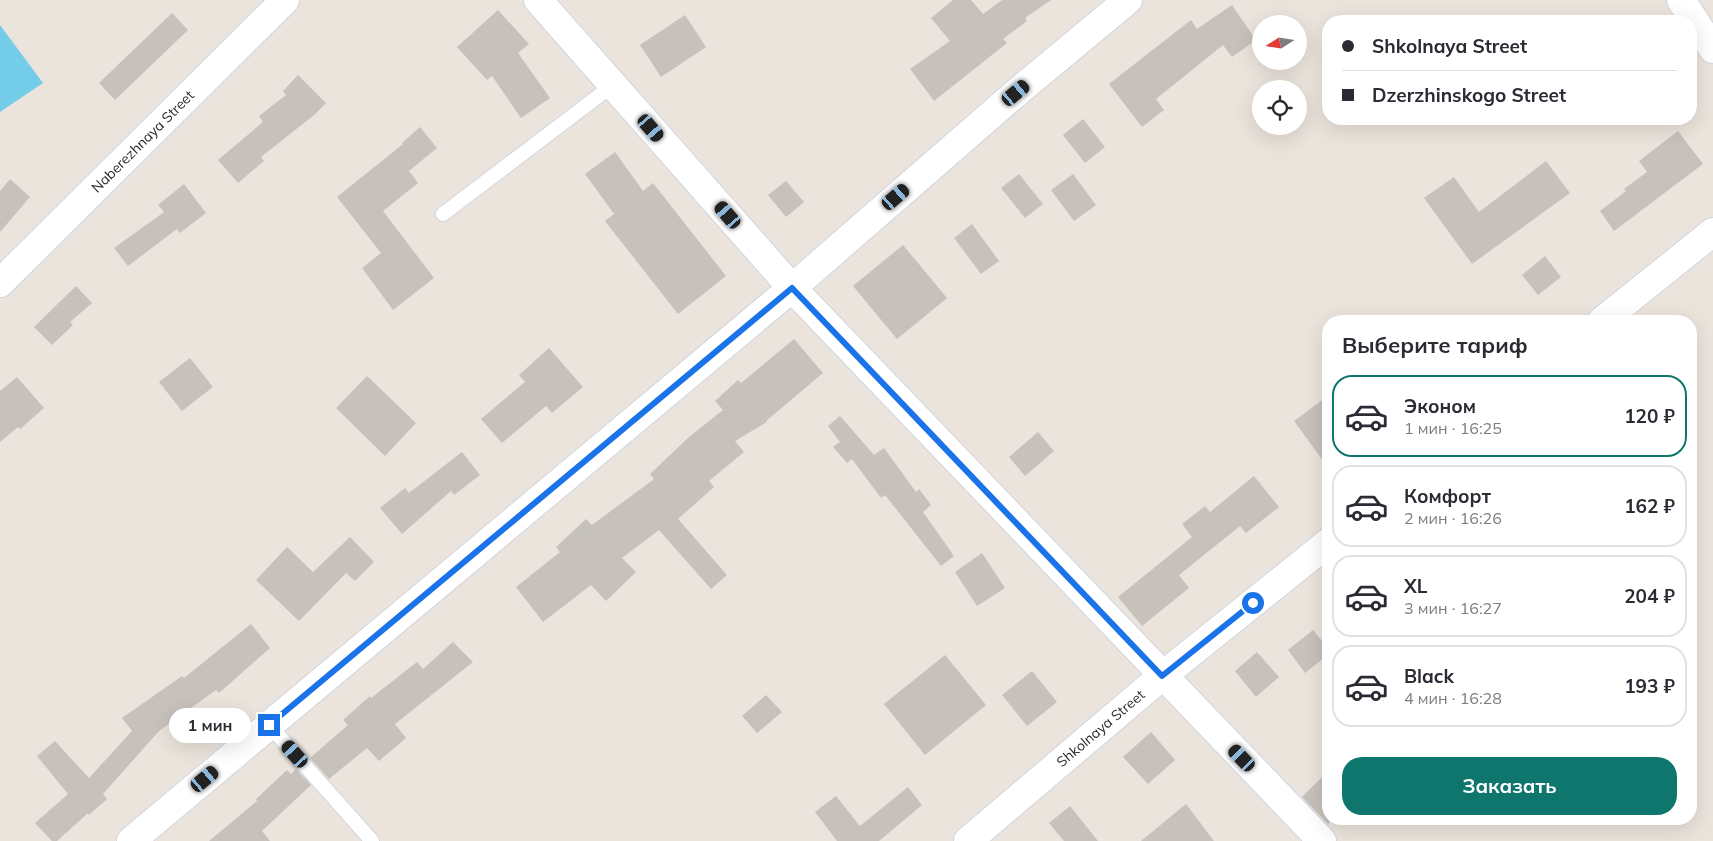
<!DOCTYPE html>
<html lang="ru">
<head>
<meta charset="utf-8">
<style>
	body { margin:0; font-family:Mulish,sans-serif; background:#f7f7f7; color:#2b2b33; height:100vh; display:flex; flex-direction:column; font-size:19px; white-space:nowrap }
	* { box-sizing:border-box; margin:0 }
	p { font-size:16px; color:#7c7c81 }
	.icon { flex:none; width:28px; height:28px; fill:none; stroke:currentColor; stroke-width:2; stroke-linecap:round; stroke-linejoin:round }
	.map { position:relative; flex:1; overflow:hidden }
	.sheet { position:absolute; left:1322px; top:315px; width:375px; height:510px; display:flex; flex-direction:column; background:#fff; border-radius:20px; box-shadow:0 5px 20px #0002 }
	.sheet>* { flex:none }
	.guide { position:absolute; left:1322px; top:15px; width:375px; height:110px; border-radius:20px; box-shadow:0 5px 20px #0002; display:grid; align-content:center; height:110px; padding:0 20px; background:#fff }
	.needle { width:32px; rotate:258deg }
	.controls { position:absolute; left:1252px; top:15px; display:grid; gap:10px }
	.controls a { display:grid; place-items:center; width:55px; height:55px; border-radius:50%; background:#fff; box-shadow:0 5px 20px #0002; font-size:25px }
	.end { position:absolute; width:22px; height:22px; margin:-11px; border:6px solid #1a73e8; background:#fff; box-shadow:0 0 0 2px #fff }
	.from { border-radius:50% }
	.bubble { position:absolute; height:35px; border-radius:18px; background:#fff; box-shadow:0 5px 20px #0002; font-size:16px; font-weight:700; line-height:35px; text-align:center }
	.car { position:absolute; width:15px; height:30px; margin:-15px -8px; border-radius:6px; box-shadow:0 0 4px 1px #0007; background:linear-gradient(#222 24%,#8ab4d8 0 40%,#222 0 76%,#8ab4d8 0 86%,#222 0) }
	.guide b { display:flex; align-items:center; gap:18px; height:48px; font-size:19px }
	.guide b+b { border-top:1px solid #e1e1e2 }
	.guide i { width:12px; height:12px; background:#2b2b33 }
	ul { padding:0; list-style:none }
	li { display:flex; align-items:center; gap:15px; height:82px; margin:0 10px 8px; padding:0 10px; border:2px solid #e1e1e2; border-radius:20px }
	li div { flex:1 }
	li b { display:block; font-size:19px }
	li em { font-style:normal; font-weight:700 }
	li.on { border-color:#0f766e }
	li>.icon { width:45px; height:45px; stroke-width:1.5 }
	h2 { padding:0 20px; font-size:22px; line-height:60px }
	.cta { display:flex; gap:10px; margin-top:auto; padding:10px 20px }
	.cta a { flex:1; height:58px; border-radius:20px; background:#0f766e; color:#fff; font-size:20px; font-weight:700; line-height:58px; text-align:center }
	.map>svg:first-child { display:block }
</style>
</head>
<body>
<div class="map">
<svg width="1713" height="841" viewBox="0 0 1713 841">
	<rect width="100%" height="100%" fill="#ebe4dc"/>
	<!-- water -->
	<polygon fill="#73cde8" points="0,25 43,83 0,112"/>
	<!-- building -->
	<g fill="#c6c1bb">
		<polygon points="953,0 971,0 983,14 1002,0 1051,0 1025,18 1027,21 1003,39 1007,43 934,101 910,69 950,41 931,18"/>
		<polygon points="1232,5 1256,40 1232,57 1223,45 1156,99 1164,110 1142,127 1109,84 1191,20 1197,29"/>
		<polygon points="498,10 529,44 518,53 550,98 521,118 492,76 487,80 457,47"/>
		<polygon points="172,13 188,30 115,100 99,83"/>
		<polygon points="685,15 706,47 661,77 640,45"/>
		<polygon points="298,75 326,103 314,115 261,157 264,161 238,183 218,160 263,122 259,116 286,95 283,91"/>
		<polygon points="1083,119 1105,147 1085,163 1063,135"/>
		<polygon points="420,127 437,148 409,171 418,183 383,211 434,278 393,310 362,268 381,253 337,197 403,144 402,143"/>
		<polygon points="1678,131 1703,164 1614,231 1600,211 1626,191 1624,189 1647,172 1639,161"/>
		<polygon points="615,152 643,191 653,183 726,276 678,314 605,221 614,214 585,174"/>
		<polygon points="1546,161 1570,193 1472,264 1424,198 1454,177 1479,212"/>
		<polygon points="1019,174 1043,204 1025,218 1001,188"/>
		<polygon points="1073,174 1096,205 1074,221 1051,190"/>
		<polygon points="10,179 30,197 0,232 0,191"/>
		<polygon points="786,181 804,202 786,217 768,195"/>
		<polygon points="184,184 206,213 180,233 177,229 128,266 114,248 164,212 158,205"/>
		<polygon points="972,224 999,261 981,274 954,238"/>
		<polygon points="903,245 947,298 897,339 853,286"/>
		<polygon points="1545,256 1561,277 1538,295 1522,275"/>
		<polygon points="76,286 92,303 70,322 73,325 52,345 34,327"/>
		<polygon points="794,339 823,373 766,421 767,422 735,441 744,452 709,481 714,487 678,519 727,575 711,589 659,530 622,558 636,572 606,601 591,585 543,622 516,587 560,552 556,547 586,519 592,525 654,479 650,474 689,437 723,410 715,401 738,380 741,383"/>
		<polygon points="549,348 583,387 552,413 546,406 502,443 481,419 525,382 519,375"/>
		<polygon points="190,358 213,387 182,411 159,382"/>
		<polygon points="367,376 416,423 385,456 336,408"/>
		<polygon points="17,377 44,408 20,429 18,427 0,442 0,391"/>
		<polygon points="1329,395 1329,469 1294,421"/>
		<polygon points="840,416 874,455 884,448 916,492 919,489 931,505 923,512 954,556 941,566 885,495 881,498 852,459 847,463 833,447 840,442 828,426"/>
		<polygon points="1038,432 1054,451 1025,476 1009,457"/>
		<polygon points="462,452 480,475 454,495 451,491 402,534 380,508 405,488 409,493"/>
		<polygon points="1254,476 1279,507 1246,533 1240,526 1179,575 1189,588 1142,626 1118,597 1192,537 1182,524 1205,506 1210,512"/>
		<polygon points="350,537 374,562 355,581 346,573 299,621 256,580 287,547 313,572"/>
		<polygon points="982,553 1005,588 977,606 955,572"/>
		<polygon points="251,624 270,648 219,693 216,690 159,731 103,794 107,799 89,815 88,813 57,841 52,841 35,823 68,794 37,756 55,741 89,778 132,731 122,718 182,676 184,678"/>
		<polygon points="1313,630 1329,649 1329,654 1305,673 1288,650"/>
		<polygon points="453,642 473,662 395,724 406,738 379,761 367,748 329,779 310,758 348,725 343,720 370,696 371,698 417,662 423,669"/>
		<polygon points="1257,652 1279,677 1256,697 1235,671"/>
		<polygon points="945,655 986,705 925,755 884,704"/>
		<polygon points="1032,671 1057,702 1027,726 1002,695"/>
		<polygon points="766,695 782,712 757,733 742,716"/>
		<polygon points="1151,732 1175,760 1148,784 1123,757"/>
		<polygon points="296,769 311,785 262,831 270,841 209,841 257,801 256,799 287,770 291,774"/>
		<polygon points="1329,770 1329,825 1302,797"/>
		<polygon points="908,787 922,805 879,841 837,841 815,812 836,796 860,826"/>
		<polygon points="1186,804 1214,841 1141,841"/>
		<polygon points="1070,806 1098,841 1064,841 1049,823"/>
	</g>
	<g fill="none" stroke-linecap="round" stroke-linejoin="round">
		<defs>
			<g id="service">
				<polyline points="443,214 613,85"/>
				<polyline points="269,725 372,841"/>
			</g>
			<g id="minor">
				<polyline points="538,0 792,288 1322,841"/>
				<polyline points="1681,0 1713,49"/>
				<path id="s1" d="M0,283l285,-283"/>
				<polyline points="131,841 792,288 1016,93 1128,0"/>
			</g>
			<g id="tertiary">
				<polyline points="1602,321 1713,232"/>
				<path id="s2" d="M968,841l194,-165 167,-134"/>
			</g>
		</defs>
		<!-- service casing -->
		<use href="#service" stroke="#d1d5e1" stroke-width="16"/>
		<!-- minor casing -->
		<use href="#minor" stroke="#d1d5e1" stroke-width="30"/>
		<!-- tertiary casing -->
		<use href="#tertiary" stroke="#d1d5e1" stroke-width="30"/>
		<!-- service -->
		<use href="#service" stroke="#fff" stroke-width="14"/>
		<!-- minor -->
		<use href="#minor" stroke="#fff" stroke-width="28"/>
		<!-- tertiary -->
		<use href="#tertiary" stroke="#fff" stroke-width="28"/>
	</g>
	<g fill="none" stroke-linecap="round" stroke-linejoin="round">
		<!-- route -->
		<polyline stroke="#1a73e8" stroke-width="6" points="269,725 792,288 1162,676 1253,603"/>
	</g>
	<g text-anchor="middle" stroke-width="4.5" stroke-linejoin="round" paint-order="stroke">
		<!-- street labels -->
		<g font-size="14" fill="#292929" stroke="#fff">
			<text dy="5" stroke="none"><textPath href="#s1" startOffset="201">Naberezhnaya Street</textPath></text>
			<text dy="5" stroke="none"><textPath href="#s2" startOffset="174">Shkolnaya Street</textPath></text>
		</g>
	</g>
</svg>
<div class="controls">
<a><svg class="needle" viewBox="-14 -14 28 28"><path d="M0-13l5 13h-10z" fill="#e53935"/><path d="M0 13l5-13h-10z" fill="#7c7c81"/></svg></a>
<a><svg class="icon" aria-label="locate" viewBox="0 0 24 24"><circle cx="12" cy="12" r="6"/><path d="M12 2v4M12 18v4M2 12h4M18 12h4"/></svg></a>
</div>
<i class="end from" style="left:1253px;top:603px"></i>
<i class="end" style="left:269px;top:725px"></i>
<div class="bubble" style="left:169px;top:708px;width:82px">1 мин</div>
<i class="car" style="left:1016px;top:93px;rotate:50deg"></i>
<i class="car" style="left:651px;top:128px;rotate:139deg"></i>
<i class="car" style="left:896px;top:197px;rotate:49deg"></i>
<i class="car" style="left:728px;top:215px;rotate:319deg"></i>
<i class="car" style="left:295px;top:754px;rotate:318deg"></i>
<i class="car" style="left:1242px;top:758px;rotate:316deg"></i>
<i class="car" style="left:205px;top:779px;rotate:50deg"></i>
<div class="guide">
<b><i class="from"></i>Shkolnaya Street</b>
<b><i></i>Dzerzhinskogo Street</b>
</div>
<section class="sheet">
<h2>Выберите тариф</h2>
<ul>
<li class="on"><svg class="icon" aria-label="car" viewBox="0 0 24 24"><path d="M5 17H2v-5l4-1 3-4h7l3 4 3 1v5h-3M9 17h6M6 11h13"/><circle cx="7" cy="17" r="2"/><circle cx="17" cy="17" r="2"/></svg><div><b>Эконом</b><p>1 мин · 16:25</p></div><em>120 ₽</em></li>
<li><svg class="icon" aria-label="car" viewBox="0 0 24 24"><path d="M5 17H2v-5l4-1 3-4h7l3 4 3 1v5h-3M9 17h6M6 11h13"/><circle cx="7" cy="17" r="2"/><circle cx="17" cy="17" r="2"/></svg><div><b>Комфорт</b><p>2 мин · 16:26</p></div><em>162 ₽</em></li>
<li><svg class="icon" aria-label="car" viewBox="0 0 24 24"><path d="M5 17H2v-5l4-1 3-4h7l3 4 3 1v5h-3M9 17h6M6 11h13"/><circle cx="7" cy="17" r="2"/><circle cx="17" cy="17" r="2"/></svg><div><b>XL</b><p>3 мин · 16:27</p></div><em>204 ₽</em></li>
<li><svg class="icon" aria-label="car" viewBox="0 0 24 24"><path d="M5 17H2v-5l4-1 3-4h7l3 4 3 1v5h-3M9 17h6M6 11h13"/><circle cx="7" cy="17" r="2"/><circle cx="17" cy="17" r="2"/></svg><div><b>Black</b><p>4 мин · 16:28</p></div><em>193 ₽</em></li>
</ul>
<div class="cta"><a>Заказать</a></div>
</section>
</div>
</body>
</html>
